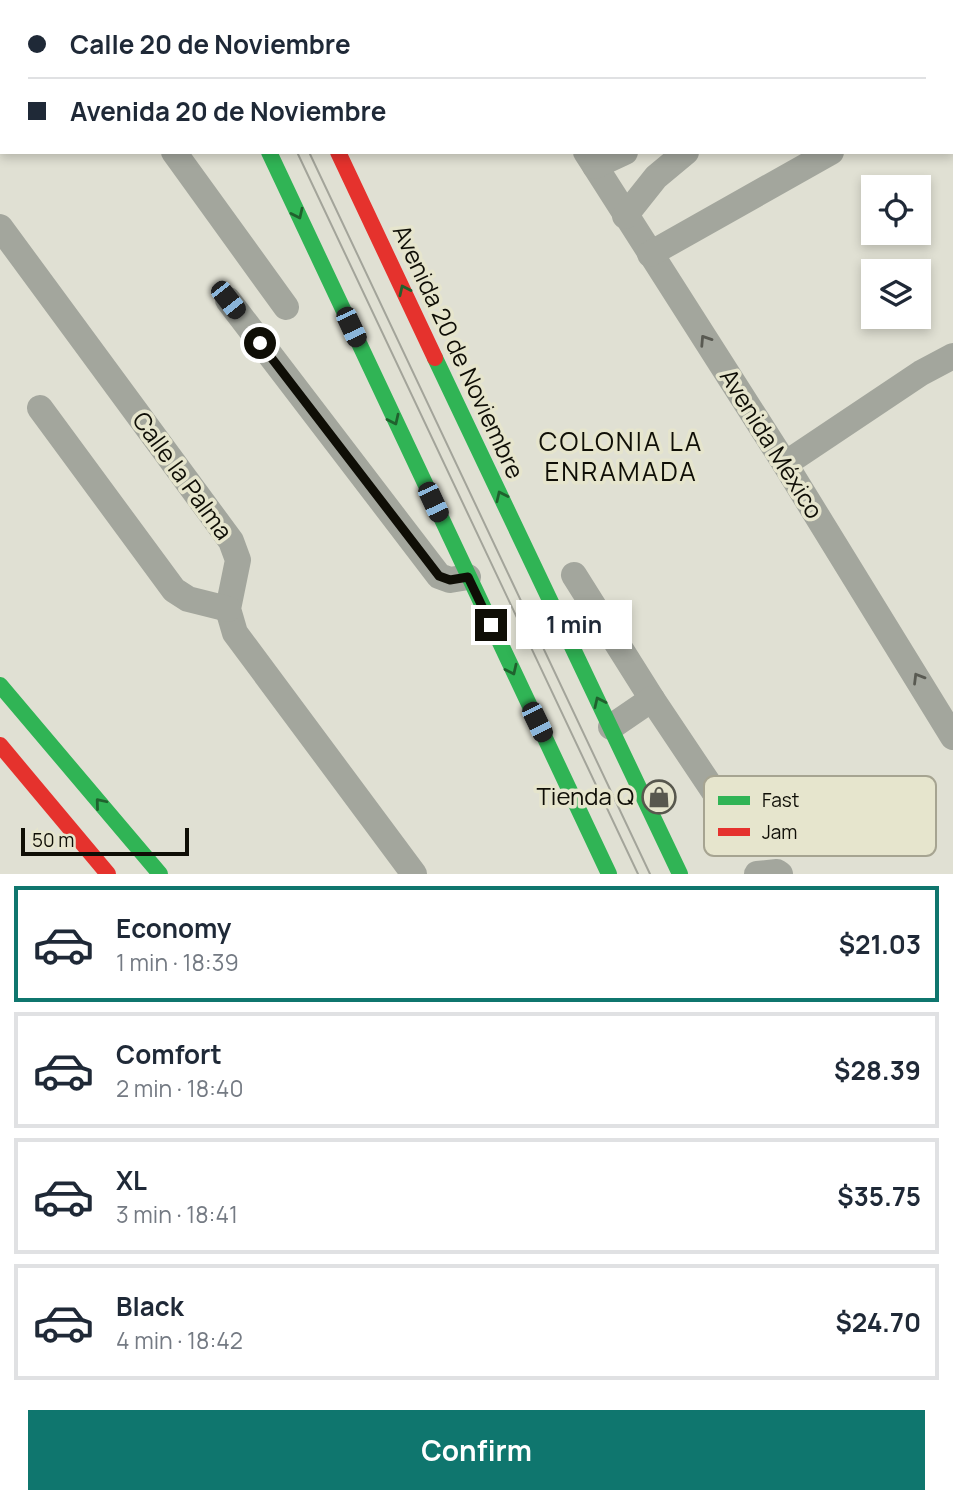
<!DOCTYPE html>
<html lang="en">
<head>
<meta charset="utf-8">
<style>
	body { margin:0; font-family:Manrope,sans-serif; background:#f2f2f3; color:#1f2937; height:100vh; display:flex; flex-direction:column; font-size:26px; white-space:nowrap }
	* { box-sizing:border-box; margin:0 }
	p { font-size:23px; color:#747a83 }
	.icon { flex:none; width:38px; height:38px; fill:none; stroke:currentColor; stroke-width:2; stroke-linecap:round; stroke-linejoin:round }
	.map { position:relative; height:874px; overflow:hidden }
	.sheet { display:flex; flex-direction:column; background:#fff; flex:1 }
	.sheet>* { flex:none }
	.top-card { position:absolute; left:0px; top:0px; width:954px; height:154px; box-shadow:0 4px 10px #0003; display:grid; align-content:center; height:154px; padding:0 28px; background:#fff }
	.tools { position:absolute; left:861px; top:175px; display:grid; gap:14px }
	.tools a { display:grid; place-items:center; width:70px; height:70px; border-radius:0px; background:#fff; box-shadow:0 4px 10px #0003; font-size:35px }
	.scale { position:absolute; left:21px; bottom:18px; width:168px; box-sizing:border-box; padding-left:7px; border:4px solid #0f0e06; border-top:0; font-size:19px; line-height:24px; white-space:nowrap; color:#0f0e06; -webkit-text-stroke:5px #e6e5cd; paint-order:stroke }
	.end { position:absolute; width:32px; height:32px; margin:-16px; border:9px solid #0f0e06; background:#fff; box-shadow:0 0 0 4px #fff }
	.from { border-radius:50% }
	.bubble { position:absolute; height:49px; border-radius:0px; background:#fff; box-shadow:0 4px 10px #0003; font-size:23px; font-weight:700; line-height:49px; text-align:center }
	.car { position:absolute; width:21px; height:42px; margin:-21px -10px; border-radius:9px; box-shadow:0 0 5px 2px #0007; background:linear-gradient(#222 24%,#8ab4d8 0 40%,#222 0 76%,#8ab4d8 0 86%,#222 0) }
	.top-card b { display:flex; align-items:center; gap:24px; height:66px; font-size:26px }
	.top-card b+b { border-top:2px solid #e0e1e3 }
	.top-card i { width:18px; height:18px; background:#1f2937 }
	ul { padding:12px 0 0; list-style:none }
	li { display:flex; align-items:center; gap:21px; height:116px; margin:0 14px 10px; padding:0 14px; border:4px solid #e0e1e3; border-radius:0px }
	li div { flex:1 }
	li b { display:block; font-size:26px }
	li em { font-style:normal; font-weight:700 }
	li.on { border-color:#0f766e }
	li>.icon { width:63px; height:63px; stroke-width:1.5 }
	.button { display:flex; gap:14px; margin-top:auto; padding:14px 28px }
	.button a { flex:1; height:80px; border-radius:0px; background:#0f766e; color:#fff; font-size:28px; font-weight:700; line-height:80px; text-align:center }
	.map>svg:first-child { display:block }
</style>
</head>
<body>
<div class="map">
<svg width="953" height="874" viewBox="0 0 953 874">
	<rect width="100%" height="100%" fill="#e0e0d3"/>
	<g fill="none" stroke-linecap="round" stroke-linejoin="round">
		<!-- street -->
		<g stroke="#a3a69d" stroke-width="26">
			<polyline points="65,0 66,2"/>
			<polyline points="491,0 492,2"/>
			<polyline points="791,0 792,2"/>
			<polyline points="6,2 9,0"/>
			<polyline points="651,2 654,0"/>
			<polyline points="898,2 901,0"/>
			<polyline points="930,2 933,0"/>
			<polyline points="952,84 953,83"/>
			<polyline points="174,152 286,307"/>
			<polyline points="586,152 785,464 953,737"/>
			<polyline points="595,166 625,152"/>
			<polyline points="625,216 656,177 686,152"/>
			<polyline points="0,227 231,541 238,560 228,609 235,633 414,874"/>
			<polyline points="650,254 831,152"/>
			<polyline points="228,300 439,576 450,580 468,577"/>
			<polyline points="40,408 174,590 188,599 228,609"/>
			<polyline points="785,464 921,373 953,356"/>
			<polyline points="574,575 652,699"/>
			<polyline points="611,727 652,699 731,817"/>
			<polyline points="757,874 777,872 780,874"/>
		</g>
		<!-- fast -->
		<g stroke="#30b455" stroke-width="16">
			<polyline points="197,0 198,2"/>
			<polyline points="269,152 609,874"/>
			<polyline points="435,358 680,874"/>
			<polyline points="0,685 160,874"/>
		</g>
		<!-- jam -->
		<g stroke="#e5322d" stroke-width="16">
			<polyline points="266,0 267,2"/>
			<polyline points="338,152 435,358"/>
			<polyline points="0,745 108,874"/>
		</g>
		<!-- tram -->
		<g stroke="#a3a49a" stroke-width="2">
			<polyline points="225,0 226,2"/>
			<polyline points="237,0 238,2"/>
			<polyline points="297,152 638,874"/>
			<polyline points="309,152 650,874"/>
		</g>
	</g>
	<!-- one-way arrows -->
	<defs><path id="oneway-chevron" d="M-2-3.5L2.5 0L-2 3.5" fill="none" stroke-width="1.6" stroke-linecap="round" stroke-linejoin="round" transform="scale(1.75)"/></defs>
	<g stroke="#20612e">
		<use href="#oneway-chevron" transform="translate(298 214) rotate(65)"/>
		<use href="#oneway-chevron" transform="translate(404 290) rotate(-115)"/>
		<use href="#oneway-chevron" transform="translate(394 420) rotate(65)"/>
		<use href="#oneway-chevron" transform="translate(501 496) rotate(-115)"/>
		<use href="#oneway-chevron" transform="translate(512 670) rotate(65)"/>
		<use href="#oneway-chevron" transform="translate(599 702) rotate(-115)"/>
		<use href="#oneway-chevron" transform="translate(100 803) rotate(-130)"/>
	</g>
	<g stroke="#595a52">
		<use href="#oneway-chevron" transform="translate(705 340) rotate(-123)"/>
		<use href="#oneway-chevron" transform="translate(918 678) rotate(-121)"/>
	</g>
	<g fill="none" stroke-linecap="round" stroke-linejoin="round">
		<!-- route -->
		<polyline stroke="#0f0e06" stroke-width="9" points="260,343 439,576 450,580 468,577 491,625"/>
	</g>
	<!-- icons -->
	<defs>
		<symbol id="shop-ring" viewBox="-11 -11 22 22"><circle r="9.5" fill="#e6e5cd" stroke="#58584e" stroke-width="1.5"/><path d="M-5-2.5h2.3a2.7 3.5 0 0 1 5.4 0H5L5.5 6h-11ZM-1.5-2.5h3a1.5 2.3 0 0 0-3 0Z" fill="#58584e"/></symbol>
	</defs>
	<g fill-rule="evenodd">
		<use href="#shop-ring" x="640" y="778" width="38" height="38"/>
	</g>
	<g text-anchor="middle" stroke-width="7" stroke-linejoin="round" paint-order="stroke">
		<!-- street labels -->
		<g font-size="24" fill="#0f0e06" stroke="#e6e5cd">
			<text transform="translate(458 352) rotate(65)" y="8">Avenida 20 de Noviembre</text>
			<text transform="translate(771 444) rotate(58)" y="8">Avenida México</text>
			<text transform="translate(182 476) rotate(54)" y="8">Calle la Palma</text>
		</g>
		<!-- poi labels -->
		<g font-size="24" fill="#0f0e06" stroke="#e6e5cd" text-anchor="end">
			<text x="634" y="805">Tienda Q</text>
		</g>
		<!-- neighbourhood labels -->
		<g font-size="26" letter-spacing="2" fill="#0f0e06" stroke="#e6e5cd">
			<text x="621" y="451">COLONIA LA<tspan x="621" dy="30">ENRAMADA</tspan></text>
		</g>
	</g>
	<!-- legend -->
	<rect x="704" y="776" width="232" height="80" rx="10" fill="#e6e5cd" stroke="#a6a491" stroke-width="2"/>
	<rect x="718" y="796" width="32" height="9" fill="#30b455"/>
	<rect x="718" y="828" width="32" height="8" fill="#e5322d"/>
	<g font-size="19" fill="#0f0e06">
		<text x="762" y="807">Fast</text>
		<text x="762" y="839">Jam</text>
	</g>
</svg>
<div class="tools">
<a><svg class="icon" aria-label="locate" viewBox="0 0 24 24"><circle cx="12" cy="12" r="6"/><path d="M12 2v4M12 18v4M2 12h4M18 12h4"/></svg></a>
<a><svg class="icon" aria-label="layers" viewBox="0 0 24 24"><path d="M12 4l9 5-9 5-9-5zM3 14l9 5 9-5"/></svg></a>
</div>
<div class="scale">50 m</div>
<i class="end from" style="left:260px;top:343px"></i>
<i class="end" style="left:491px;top:625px"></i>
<div class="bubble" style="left:516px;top:600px;width:116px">1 min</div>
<i class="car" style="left:228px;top:300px;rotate:142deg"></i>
<i class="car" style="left:351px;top:327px;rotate:155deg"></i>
<i class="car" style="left:433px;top:502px;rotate:155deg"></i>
<i class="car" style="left:537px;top:722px;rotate:154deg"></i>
<div class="top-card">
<b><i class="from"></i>Calle 20 de Noviembre</b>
<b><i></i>Avenida 20 de Noviembre</b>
</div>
</div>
<section class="sheet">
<ul>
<li class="on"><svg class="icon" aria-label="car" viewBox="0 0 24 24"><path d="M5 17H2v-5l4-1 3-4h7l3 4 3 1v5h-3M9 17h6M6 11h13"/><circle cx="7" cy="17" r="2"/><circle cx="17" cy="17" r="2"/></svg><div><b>Economy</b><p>1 min · 18:39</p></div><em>$21.03</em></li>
<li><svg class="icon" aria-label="car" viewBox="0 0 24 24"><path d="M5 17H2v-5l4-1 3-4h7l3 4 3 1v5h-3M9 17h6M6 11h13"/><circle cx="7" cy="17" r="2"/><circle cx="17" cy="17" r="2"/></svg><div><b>Comfort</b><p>2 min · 18:40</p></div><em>$28.39</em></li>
<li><svg class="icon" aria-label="car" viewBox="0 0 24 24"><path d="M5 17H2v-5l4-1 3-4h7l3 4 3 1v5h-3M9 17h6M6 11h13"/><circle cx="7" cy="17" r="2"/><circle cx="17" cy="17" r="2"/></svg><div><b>XL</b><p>3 min · 18:41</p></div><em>$35.75</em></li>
<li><svg class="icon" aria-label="car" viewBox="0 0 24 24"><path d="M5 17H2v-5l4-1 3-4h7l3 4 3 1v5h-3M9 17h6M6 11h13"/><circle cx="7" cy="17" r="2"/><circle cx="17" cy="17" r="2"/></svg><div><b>Black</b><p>4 min · 18:42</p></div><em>$24.70</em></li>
</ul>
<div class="button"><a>Confirm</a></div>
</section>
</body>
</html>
